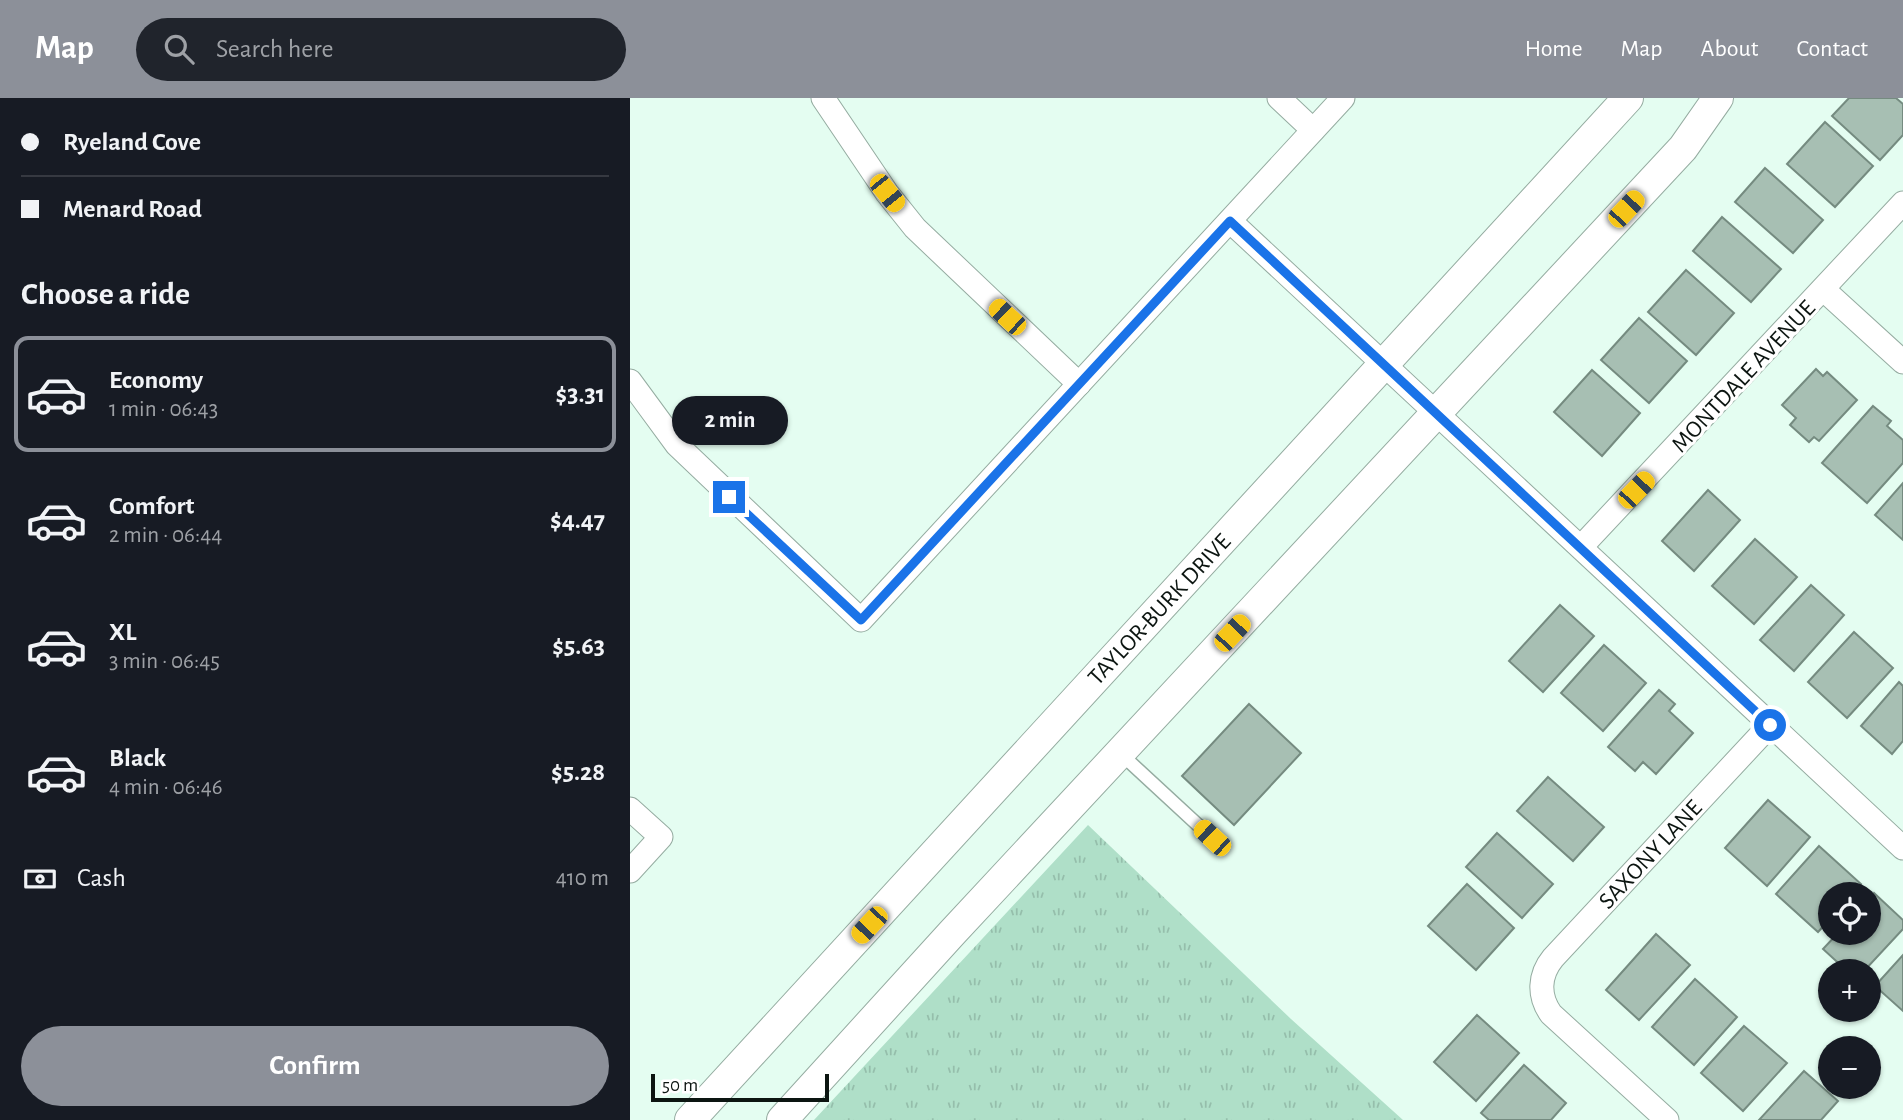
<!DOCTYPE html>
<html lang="en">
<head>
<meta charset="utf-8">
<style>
	body { margin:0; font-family:"Alegreya Sans",sans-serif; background:#20242c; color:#f1f3f6; height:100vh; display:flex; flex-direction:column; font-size:26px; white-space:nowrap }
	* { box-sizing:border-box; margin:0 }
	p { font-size:23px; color:#9ea1a6 }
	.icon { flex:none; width:38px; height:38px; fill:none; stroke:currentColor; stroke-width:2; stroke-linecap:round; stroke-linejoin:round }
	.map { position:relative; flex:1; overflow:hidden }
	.drawer { display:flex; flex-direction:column; background:#171b24; width:630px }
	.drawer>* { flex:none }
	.top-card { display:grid; align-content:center; height:154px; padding:0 21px; background:#171b24 }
	.fabs { position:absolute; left:1188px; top:784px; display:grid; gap:14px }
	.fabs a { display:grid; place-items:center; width:63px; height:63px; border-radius:50%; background:#171b24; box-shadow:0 2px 5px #0004; font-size:35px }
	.scale { position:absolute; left:21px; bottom:18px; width:178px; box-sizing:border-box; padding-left:7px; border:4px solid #0c1511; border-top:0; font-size:19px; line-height:24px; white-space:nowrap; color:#0c1511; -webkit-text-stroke:5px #fff; paint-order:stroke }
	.end { position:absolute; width:32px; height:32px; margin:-16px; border:9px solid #1a73e8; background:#fff; box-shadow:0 0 0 4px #fff }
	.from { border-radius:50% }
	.bubble { position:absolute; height:49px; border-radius:24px; background:#171b24; box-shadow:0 2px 5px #0004; font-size:23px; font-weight:700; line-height:49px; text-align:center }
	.car { position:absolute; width:21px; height:42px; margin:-21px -10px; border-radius:9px; box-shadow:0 0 5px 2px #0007; background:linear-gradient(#f5c518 24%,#345 0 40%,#f5c518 0 76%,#345 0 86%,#f5c518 0) }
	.top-card b { display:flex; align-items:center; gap:24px; height:66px; font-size:26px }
	.top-card b+b { border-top:2px solid #363941 }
	.top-card i { width:18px; height:18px; background:#f1f3f6 }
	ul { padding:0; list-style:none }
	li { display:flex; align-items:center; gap:21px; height:116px; margin:0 14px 10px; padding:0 7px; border:4px solid transparent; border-radius:14px }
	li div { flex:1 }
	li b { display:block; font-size:26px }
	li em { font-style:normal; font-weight:700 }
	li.on { border-color:#8c9099 }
	li>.icon { width:63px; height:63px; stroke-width:1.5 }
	h2 { padding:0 21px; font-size:32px; line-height:84px }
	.pay { display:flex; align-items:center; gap:18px; height:77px; padding:0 21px; font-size:26px }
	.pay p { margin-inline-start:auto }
	.button { display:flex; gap:14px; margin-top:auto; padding:14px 21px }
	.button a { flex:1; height:80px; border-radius:42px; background:#8c9099; color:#fff; font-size:28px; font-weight:700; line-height:80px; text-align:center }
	header { display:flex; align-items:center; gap:42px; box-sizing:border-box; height:98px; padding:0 35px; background:#8c9099; color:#fff }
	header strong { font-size:33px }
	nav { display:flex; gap:38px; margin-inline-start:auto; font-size:24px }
	.search { width:490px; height:63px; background:#20242c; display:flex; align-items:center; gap:18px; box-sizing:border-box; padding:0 24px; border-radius:38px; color:#9ea1a6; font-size:26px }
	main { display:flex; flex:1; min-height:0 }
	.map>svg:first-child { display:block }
</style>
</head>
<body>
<header>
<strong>Map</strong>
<div class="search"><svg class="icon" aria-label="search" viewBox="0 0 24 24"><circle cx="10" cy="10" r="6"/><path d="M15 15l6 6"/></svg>Search here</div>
<nav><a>Home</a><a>Map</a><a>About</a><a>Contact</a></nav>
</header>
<main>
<section class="drawer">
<div class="top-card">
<b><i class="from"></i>Ryeland Cove</b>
<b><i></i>Menard Road</b>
</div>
<h2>Choose a ride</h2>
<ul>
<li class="on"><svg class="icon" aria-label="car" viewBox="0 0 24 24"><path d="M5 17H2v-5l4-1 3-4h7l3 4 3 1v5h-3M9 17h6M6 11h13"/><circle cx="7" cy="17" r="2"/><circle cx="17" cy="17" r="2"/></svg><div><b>Economy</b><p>1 min · 06:43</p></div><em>$3.31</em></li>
<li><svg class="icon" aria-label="car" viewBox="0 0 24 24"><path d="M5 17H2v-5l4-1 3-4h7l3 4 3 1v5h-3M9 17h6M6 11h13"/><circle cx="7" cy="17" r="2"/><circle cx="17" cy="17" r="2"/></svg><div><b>Comfort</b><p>2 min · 06:44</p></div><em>$4.47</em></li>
<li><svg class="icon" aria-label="car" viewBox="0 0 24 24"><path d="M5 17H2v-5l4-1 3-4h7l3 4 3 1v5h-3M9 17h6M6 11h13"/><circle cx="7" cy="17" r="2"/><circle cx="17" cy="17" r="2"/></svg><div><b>XL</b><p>3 min · 06:45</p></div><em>$5.63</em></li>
<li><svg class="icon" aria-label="car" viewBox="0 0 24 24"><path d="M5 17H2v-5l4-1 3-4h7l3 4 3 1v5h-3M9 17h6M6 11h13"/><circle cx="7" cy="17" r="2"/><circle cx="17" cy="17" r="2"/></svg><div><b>Black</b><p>4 min · 06:46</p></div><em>$5.28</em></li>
</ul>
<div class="pay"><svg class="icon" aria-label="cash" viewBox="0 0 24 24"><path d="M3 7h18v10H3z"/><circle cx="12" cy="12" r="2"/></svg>Cash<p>410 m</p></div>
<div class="button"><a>Confirm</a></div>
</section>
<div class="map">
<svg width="1273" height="1022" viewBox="0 0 1273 1022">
	<defs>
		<pattern id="grass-tufts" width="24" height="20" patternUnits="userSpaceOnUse" patternTransform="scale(1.75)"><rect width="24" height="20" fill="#afdfc8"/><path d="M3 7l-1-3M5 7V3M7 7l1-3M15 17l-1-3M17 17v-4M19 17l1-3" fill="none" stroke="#95beab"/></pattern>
	</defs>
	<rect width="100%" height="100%" fill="#e4fdf1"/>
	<!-- grass -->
	<polygon fill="url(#grass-tufts)" points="458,727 661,921 773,1022 184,1022"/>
	<!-- building -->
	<g fill="#a7bfb3" stroke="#758b80" stroke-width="2">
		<polygon points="1219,0 1266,0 1273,6 1273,37 1250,62 1202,18"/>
		<polygon points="1195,24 1243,68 1205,109 1157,66"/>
		<polygon points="1135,70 1193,122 1163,155 1105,104"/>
		<polygon points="1092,119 1151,171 1121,204 1063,153"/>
		<polygon points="1056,172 1104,215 1066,257 1018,214"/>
		<polygon points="1009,220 1057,263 1019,305 971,262"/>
		<polygon points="1186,271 1193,278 1197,274 1227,302 1189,343 1184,339 1179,344 1160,327 1166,320 1152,307"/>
		<polygon points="962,272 1010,315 972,358 924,314"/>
		<polygon points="1243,308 1261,323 1257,328 1273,342 1273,365 1237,405 1192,365"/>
		<polygon points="1273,385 1273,442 1245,417"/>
		<polygon points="1078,392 1110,422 1064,473 1032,443"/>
		<polygon points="1125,441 1167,479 1124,526 1082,488"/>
		<polygon points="1181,487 1214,517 1164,573 1130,542"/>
		<polygon points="930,507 964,538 913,594 879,563"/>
		<polygon points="1224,534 1263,570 1217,620 1178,584"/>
		<polygon points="974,547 1016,585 973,633 931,595"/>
		<polygon points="1269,584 1273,588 1273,643 1262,656 1231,628"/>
		<polygon points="1029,592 1045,606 1039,613 1063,635 1026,676 1013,664 1005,673 978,649"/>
		<polygon points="619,606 671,655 604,727 552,678"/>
		<polygon points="918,679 974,729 943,763 887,713"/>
		<polygon points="1138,702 1180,739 1137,788 1095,750"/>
		<polygon points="867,735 923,786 892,820 836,769"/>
		<polygon points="1189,748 1231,786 1222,796 1200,796 1200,821 1188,834 1146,796"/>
		<polygon points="837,786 884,830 846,872 798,828"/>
		<polygon points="1244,795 1273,822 1273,831 1234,873 1217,873 1193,851 1208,835 1239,835 1239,801"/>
		<polygon points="1026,836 1060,867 1009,922 976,892"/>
		<polygon points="1273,857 1273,913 1245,888"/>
		<polygon points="1065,881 1107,919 1064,967 1022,929"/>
		<polygon points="847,917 889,955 846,1003 804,964"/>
		<polygon points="1114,928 1157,965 1113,1013 1071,975"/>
		<polygon points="894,967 936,1005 921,1022 859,1022 851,1015"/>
		<polygon points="1174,973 1208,1003 1191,1022 1129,1022"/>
	</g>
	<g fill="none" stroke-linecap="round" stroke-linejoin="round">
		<defs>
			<polyline id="service" points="490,655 582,740"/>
			<g id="minor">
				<polyline points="193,0 257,95 285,130 449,286"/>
				<polyline points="649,0 683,32"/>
				<polyline points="600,123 1273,750"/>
				<polyline points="1194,192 1273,264"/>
				<polyline points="0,283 47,347 231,522 713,0"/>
				<polyline points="951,449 1273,105"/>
				<polyline points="0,711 31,739 0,773"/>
				<path d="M1037,1022l-116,-106c-13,-18 -12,-39 2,-56l217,-233"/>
			</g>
			<g id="tertiary">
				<polyline points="60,1022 998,0"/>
				<polyline points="152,1022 322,835 1053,50 1088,0"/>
			</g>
		</defs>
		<!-- service casing -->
		<use href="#service" stroke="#95aca1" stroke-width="15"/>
		<!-- minor casing -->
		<use href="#minor" stroke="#95aca1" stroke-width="25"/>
		<!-- tertiary casing -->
		<use href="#tertiary" stroke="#95aca1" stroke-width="32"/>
		<!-- service -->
		<use href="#service" stroke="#fff" stroke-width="12"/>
		<!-- minor -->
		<use href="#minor" stroke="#fff" stroke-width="23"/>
		<!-- tertiary -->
		<use href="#tertiary" stroke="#fff" stroke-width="30"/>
	</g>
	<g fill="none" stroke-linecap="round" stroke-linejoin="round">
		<!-- route -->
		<polyline stroke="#1a73e8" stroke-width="9" points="99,399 231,522 600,123 1140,627"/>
	</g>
	<g text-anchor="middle" stroke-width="6" stroke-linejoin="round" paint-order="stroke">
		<!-- street labels -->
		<g font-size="24" fill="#0c1511" stroke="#fff">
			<text transform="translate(1113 278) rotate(-47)" y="8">MONTDALE AVENUE</text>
			<text transform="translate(529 511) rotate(-47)" y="8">TAYLOR-BURK DRIVE</text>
			<text transform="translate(1020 756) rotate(-47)" y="8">SAXONY LANE</text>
		</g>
	</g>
</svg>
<div class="fabs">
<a><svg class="icon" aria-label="locate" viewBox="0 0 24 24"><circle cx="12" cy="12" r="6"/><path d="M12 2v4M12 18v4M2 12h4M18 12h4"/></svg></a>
<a>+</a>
<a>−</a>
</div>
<div class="scale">50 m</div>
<i class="end from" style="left:1140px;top:627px"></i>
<i class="end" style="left:99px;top:399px"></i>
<div class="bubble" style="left:42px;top:298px;width:116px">2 min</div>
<i class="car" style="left:257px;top:95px;rotate:141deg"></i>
<i class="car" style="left:996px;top:111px;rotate:43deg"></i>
<i class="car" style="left:377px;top:219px;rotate:313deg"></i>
<i class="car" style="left:1006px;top:392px;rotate:44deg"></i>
<i class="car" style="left:602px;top:535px;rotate:43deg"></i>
<i class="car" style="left:582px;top:740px;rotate:313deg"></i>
<i class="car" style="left:239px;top:827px;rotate:223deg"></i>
</div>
</main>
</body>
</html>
